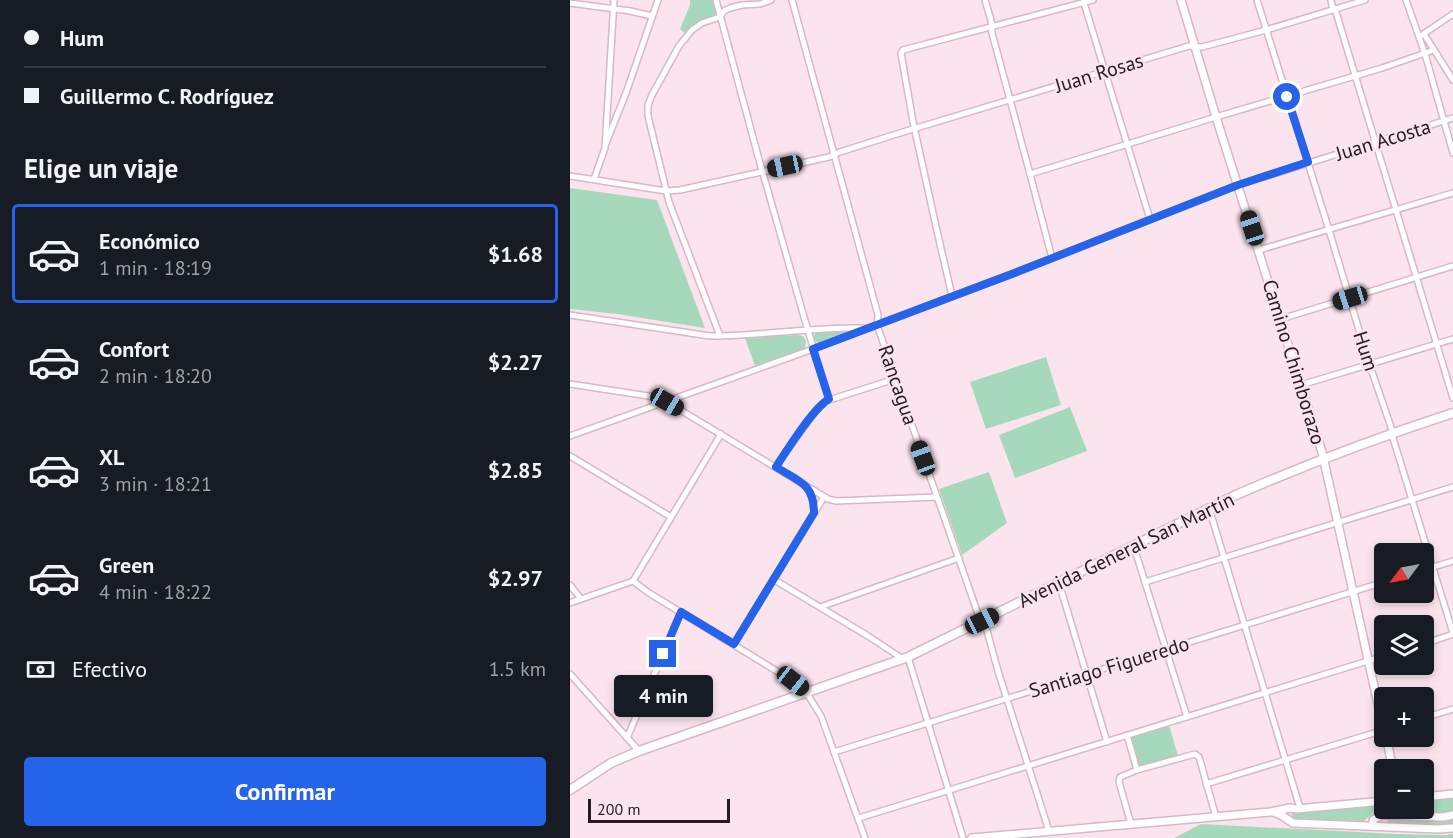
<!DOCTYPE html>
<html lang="es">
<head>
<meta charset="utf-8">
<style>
	body { margin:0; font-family:"PT Sans",sans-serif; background:#242831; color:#f1f3f6; height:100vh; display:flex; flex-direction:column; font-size:22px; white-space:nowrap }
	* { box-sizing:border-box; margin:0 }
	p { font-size:20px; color:#9ea1a6 }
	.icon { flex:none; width:33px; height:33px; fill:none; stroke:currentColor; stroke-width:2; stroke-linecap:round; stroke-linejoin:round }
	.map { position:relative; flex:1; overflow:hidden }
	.side { display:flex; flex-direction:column; background:#171b24; width:570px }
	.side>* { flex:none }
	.guide { display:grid; align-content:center; height:132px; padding:0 24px; background:#171b24 }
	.needle { width:39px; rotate:238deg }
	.tools { position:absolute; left:804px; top:543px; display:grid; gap:12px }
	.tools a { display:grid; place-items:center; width:60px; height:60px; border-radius:6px; background:#171b24; box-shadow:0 3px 9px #0003; font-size:30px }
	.scale { position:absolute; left:18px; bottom:15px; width:142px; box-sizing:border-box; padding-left:6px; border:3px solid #271a21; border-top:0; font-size:16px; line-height:21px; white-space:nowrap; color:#271a21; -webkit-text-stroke:4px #fbe4ee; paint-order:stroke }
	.end { position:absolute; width:27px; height:27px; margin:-14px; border:8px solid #2563eb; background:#fff; box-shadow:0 0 0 3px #fff }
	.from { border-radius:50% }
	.bubble { position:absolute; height:42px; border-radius:6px; background:#171b24; box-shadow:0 3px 9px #0003; font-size:20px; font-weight:600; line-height:42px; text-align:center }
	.car { position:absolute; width:18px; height:36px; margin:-18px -9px; border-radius:8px; box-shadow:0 0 4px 2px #0007; background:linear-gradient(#222 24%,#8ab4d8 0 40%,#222 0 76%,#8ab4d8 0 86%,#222 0) }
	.guide b { display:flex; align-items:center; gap:21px; height:57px; font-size:22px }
	.guide b+b { border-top:2px solid #363941 }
	.guide i { width:15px; height:15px; background:#f1f3f6 }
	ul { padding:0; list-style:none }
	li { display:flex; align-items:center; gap:18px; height:99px; margin:0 12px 9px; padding:0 12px; border:3px solid transparent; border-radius:6px }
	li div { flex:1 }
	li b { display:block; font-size:22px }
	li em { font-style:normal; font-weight:600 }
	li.selected { border-color:#2563eb }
	li>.icon { width:54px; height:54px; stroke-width:1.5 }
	h2 { padding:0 24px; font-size:27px; line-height:72px }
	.pay { display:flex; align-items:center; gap:15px; height:66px; padding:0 24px; font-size:22px }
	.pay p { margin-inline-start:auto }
	.primary-button { display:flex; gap:12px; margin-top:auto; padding:12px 24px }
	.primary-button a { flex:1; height:69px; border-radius:6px; background:#2563eb; color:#fff; font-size:24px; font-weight:600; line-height:69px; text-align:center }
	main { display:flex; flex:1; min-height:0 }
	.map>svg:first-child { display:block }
</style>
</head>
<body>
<main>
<section class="side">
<div class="guide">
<b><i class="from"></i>Hum</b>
<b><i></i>Guillermo C. Rodríguez</b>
</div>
<h2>Elige un viaje</h2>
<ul>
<li class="selected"><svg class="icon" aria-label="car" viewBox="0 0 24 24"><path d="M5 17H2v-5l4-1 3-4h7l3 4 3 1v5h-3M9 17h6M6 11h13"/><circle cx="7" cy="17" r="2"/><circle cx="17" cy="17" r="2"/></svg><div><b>Económico</b><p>1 min · 18:19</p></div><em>$1.68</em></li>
<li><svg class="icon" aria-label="car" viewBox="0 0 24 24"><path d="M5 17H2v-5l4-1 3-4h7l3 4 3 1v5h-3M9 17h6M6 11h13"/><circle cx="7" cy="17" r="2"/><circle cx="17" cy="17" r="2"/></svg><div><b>Confort</b><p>2 min · 18:20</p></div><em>$2.27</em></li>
<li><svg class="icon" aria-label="car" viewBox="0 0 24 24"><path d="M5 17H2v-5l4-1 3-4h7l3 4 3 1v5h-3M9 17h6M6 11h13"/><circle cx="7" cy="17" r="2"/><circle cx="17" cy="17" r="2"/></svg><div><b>XL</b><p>3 min · 18:21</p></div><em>$2.85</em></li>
<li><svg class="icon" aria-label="car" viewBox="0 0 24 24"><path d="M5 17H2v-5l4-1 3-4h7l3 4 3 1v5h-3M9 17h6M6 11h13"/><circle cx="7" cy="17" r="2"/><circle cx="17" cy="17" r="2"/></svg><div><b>Green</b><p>4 min · 18:22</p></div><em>$2.97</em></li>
</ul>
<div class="pay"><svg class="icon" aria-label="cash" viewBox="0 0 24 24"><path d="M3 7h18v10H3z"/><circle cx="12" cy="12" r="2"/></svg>Efectivo<p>1.5 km</p></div>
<div class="primary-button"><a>Confirmar</a></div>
</section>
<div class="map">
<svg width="883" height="838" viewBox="0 0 883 838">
	<rect width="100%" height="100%" fill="#fbe4ee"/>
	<!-- green -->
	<g fill="#a6d9bb">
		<polygon points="120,0 143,0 146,14 126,24 115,33 110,29 120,5"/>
		<polygon points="0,188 87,200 135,328 47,314 0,309"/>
		<polygon points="273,331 275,332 274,335 249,343 246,342 243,337 246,333"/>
		<polygon points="228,335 233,336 236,341 235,348 233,350 185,366 175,338"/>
		<polygon points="476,357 491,405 416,429 400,382"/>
		<polygon points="500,407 517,451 445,478 429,435"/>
		<polygon points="419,472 437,523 392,555 369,489"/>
		<polygon points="599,725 608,756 569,768 560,738"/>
		<polygon points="883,798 883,814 837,813 835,809 854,808 854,801"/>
		<polygon points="814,804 814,808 829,809 826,813 806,812 803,813 792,823 724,820 721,816 724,812"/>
		<polygon points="821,818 869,821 883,820 883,825 819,824 817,820"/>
		<polygon points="631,824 826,834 875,835 883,834 883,838 604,838"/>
	</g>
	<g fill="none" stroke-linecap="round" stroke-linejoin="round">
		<defs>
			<g id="minor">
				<polyline points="146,0 188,156 236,324 259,399"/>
				<polyline points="222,0 308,315 307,325 408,614 416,627 428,671 479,831"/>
				<polyline points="415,0 421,20 422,33 460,174 482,258"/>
				<polyline points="687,0 759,230 798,360 821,427 823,438 883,633"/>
				<polyline points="761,0 762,6 765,9 883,398"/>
				<polyline points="836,0 855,54 883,153"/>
				<polyline points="0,3 60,11 82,16"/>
				<polyline points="514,3 580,219"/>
				<polyline points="854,34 883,80"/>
				<polyline points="852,35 883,14"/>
				<polyline points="36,143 56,93 88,0"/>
				<polyline points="460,174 646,117 812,68 864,50"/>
				<polyline points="0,176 96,191 110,190 259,157 270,152 333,132 619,46 632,47 696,30 795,0"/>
				<polyline points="24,179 35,148 44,0"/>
				<polyline points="689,250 883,193"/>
				<polyline points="382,296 367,231 343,122 331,53 333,50 523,0"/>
				<path d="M0,315l140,21c51,0 102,-9 153,-8"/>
				<polyline points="711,319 883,266"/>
				<polyline points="150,336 99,202 78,116 78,105 82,95 109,46 122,30 132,23 150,17 154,11 160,8 172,5 190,4 201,0"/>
				<polyline points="0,384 85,397 97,402 258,499 266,501 367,497"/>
				<polyline points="731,385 883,339"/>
				<polyline points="0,436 243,349 447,272 668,185 883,118"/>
				<polyline points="0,456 101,517"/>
				<polyline points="205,467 245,412 256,401 325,379"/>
				<polyline points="239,488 243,501 244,511"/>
				<polyline points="639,508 730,808"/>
				<polyline points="564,547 617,717"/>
				<polyline points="854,570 883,561"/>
				<polyline points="203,579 298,636 333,659"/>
				<polyline points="63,581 79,593 223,681 236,692 251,716 295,838"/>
				<polyline points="575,582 883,487"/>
				<polyline points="489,583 537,742"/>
				<polyline points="0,585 11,599"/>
				<polyline points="0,603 63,581 151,434"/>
				<polyline points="250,607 389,558"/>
				<polyline points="164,644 254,497"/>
				<polyline points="854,644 883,634"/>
				<polyline points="338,657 393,838"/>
				<polyline points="0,674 69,751"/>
				<polyline points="854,718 883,709"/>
				<polyline points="557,735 567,770"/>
				<polyline points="57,738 111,612"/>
				<polyline points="264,752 814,582"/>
				<polyline points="636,784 814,730"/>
				<polyline points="289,818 814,656"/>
				<polyline points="561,824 549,782 550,777 567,770 625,754 629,757 646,817"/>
			</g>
			<g id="tertiary">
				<polyline points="611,0 646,117 752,452 814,731"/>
				<polyline points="816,736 823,770"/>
				<polyline points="854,797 883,794"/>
				<polyline points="703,812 711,815 723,823 868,829 883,828"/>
				<polyline points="803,826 803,820 811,815 873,817 883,815"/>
				<polyline points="402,838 700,812 720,808 726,809 814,801"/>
			</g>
			<path id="secondary" d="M0,790l41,-27 28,-12 269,-94 328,-162c71,-31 143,-58 217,-82"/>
		</defs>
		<!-- minor casing -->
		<use href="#minor" stroke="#dab6c7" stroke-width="8"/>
		<!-- tertiary casing -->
		<use href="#tertiary" stroke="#dab6c7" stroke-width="10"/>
		<!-- secondary casing -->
		<use href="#secondary" stroke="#dab6c7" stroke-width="11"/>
		<!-- minor -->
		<use href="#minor" stroke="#fff" stroke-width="5"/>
		<!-- tertiary -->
		<use href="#tertiary" stroke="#fff" stroke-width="7"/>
		<!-- secondary -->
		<use href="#secondary" stroke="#fff" stroke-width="8"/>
	</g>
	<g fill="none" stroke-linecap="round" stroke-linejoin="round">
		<!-- route -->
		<path stroke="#2563eb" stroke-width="8" d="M93,654l18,-42 53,32 80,-131c0,-30 -16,-32 -38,-46 11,-17 37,-59 53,-68l-16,-50 204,-77 221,-87 70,-23 -21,-65"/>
	</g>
	<g text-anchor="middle" stroke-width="5" stroke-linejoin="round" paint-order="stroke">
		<!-- street labels -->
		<g font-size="20" fill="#271a21" stroke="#fbe4ee">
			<text transform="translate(529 73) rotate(-17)" y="7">Juan Rosas</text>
			<text transform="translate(813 140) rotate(-17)" y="7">Juan Acosta</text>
			<text transform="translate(796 351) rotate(72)" y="7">Hum</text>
			<text transform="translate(724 362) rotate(73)" y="7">Camino Chimborazo</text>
			<text transform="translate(328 385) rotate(71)" y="7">Rancagua</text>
			<text transform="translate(556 550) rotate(-26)" y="7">Avenida General San Martín</text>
			<text transform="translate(539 667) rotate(-17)" y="7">Santiago Figueredo</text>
		</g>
	</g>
</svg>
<div class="tools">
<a><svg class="needle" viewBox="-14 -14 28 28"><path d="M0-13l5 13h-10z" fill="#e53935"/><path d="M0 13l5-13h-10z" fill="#9ea1a6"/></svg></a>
<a><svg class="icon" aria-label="layers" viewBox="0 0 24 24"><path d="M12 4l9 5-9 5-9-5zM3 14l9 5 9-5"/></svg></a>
<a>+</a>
<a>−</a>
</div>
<div class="scale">200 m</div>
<i class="end from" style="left:717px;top:97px"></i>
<i class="end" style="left:93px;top:654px"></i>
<div class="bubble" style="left:44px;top:675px;width:99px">4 min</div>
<i class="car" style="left:215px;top:166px;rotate:258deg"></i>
<i class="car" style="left:682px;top:228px;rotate:342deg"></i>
<i class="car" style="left:780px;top:298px;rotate:253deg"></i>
<i class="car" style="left:97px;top:402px;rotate:121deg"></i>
<i class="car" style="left:353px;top:458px;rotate:340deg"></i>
<i class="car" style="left:412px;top:621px;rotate:64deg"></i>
<i class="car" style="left:223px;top:681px;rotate:128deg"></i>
</div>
</main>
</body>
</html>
